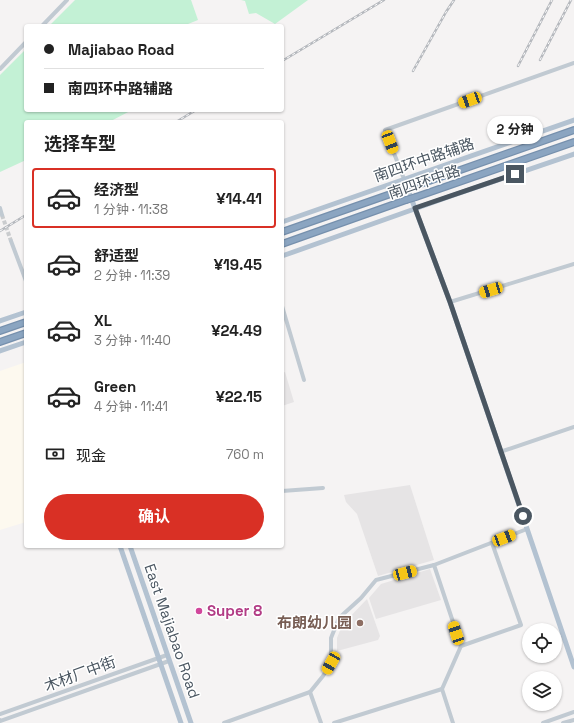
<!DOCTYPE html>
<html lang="zh">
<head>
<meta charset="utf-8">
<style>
	body { margin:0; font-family:"Space Grotesk","Noto Sans SC",sans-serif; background:#f6f6f6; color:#222; height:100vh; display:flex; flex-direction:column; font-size:15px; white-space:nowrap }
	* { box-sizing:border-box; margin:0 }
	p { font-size:13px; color:#767676 }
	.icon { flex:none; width:22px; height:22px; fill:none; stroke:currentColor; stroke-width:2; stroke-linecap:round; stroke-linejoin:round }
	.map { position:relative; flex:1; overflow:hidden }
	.drawer { position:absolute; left:24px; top:120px; width:260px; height:428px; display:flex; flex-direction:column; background:#fff; border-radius:4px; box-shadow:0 1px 3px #0004 }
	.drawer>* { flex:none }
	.guide { position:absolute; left:24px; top:24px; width:260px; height:88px; border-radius:4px; box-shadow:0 1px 3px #0004; display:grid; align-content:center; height:88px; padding:0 20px; background:#fff }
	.fabs { position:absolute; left:522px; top:623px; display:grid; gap:8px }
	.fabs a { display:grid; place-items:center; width:40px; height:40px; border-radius:50%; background:#fff; box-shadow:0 1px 3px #0004; font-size:20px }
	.end { position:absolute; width:18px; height:18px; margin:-9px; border:5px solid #4a5661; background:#fff; box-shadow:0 0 0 2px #fff }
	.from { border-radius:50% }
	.bubble { position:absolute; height:28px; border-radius:14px; background:#fff; box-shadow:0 1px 3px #0004; font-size:13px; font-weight:700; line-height:28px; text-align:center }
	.car { position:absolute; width:12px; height:24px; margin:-12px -6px; border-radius:5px; box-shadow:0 0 3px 1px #0007; background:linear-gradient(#f5c518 24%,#345 0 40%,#f5c518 0 76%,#345 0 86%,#f5c518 0) }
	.guide b { display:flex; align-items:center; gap:14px; height:38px; font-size:15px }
	.guide b+b { border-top:1px solid #e0e0e0 }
	.guide i { width:10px; height:10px; background:#222 }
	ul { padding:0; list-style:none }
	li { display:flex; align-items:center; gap:12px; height:60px; margin:0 8px 6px; padding:0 12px; border:2px solid transparent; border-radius:4px }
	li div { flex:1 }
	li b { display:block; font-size:15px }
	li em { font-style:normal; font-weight:700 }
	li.on { border-color:#d93025 }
	li>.icon { width:36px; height:36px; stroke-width:1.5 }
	h2 { padding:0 20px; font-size:18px; line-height:48px }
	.pay { display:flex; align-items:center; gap:10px; height:44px; padding:0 20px; font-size:15px }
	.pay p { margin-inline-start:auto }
	.primary-button { display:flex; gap:8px; margin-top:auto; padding:8px 20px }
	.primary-button a { flex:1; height:46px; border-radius:24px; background:#d93025; color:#fff; font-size:16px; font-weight:700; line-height:46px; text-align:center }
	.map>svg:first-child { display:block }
</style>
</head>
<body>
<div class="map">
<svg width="574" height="723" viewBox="0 0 574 723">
	<rect width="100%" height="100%" fill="#f5f3f3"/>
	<!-- commercial -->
	<polygon fill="#fdf9ef" points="26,362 26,522 0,530 0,371"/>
	<!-- education -->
	<g fill="#e6e4e5">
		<polygon points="285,372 294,402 282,406 282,373"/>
		<polygon points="410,485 434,560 378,576 357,514 346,502 344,495"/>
		<polygon points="430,569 441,600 376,619 369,598 381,584"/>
		<polygon points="367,599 380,636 378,640 337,651 337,638 341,628 348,619"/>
	</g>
	<!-- green -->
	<g fill="#c3f1d5">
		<polygon points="75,0 191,0 198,20 183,26 49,26"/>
		<polygon points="241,0 308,0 275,24 256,13 249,14 245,1"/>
		<polygon points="26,49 26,110 132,110 109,122 26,122 26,160 0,172 0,75"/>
	</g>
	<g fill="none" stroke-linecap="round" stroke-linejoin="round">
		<!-- minor-tunnel -->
		<polyline stroke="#caccce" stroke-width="4" stroke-dasharray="4 2" stroke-linecap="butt" points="2,215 11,241"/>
		<defs>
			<g id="highway">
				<polyline points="412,187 574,130"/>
				<polyline points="416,197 574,142"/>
				<polyline points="282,232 402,190"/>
				<polyline points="282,244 406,200"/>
				<polyline points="0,331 26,322"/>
				<polyline points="0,342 26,333"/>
			</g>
		</defs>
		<!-- highway casing -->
		<use href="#highway" stroke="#7690ad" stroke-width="8"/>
		<!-- minor -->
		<g stroke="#c1cad2" stroke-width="4">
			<polyline points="42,26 67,0"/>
			<polyline points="0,69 26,42"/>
			<polyline points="404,179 385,130 574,63"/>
			<polyline points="0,208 2,215"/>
			<polyline points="11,241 26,281"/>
			<polyline points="450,302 574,264"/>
			<polyline points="282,306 304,380"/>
			<polyline points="500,452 574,427"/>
			<polyline points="282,491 323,488"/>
			<polyline points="434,565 461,646"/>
			<polyline points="310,692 321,723"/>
			<polyline points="0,714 167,655"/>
			<polyline points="0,720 0,721 169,661"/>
			<polyline points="224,723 310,692 323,676 331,663 331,638 339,618 361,598 376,580 434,565 527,529"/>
			<polyline points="334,723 442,689"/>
			<polyline points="453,723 442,689 461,646 521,625 492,543"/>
			<polyline points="543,723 574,712"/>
			<polyline points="563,723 574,720"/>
		</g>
		<!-- major -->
		<g stroke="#b3c2d1" stroke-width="5">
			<polyline points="404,179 450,302 574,667"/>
			<polyline points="282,222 574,120"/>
			<polyline points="282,256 451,196 574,154"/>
			<polyline points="0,321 26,312"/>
			<polyline points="0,351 26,342"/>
			<polyline points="120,546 181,723"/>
			<polyline points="130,546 191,723"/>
		</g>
		<!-- highway -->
		<use href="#highway" stroke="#8ba5c1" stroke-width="5.5"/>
		<defs>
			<g id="rail">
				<polyline points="540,60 571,0"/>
				<polyline points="282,61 384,0"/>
				<polyline points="518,66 552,0"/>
				<polyline points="413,71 446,12 454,0"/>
				<polyline points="176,122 196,110"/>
				<polyline points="0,231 26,215"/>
			</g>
		</defs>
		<!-- rail casing -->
		<use href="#rail" stroke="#b5b8bd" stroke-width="2.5"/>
		<!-- rail -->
		<use href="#rail" stroke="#fff" stroke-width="1" stroke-dasharray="3" stroke-linecap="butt"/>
		<defs>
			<g id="highway-bridge">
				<polyline points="402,190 412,187"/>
				<polyline points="406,200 416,197"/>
			</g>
		</defs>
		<!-- highway-bridge casing -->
		<use href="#highway-bridge" stroke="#7690ad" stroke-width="8" stroke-linecap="butt"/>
		<!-- highway-bridge -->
		<use href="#highway-bridge" stroke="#8ba5c1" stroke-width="5.5"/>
	</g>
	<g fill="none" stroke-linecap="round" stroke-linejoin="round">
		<!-- route -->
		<polyline stroke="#4a5661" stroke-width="5" points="515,174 415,208 450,302 523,516"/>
	</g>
	<!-- markers -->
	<circle fill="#d1479c" stroke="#fff" stroke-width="1.5" cx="199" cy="611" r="4"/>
	<circle fill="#8d6e63" stroke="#fff" stroke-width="1.5" cx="360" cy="623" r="4"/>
	<g text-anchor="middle" stroke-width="3" stroke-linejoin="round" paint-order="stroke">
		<!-- street labels -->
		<g font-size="15" fill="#4a5661" stroke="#fff">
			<text transform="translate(424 160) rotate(-19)" y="5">南四环中路辅路</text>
			<text transform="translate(424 182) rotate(-19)" y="5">南四环中路</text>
			<text transform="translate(172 631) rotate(71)" y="5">East Majiabao Road</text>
			<text transform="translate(80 674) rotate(-20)" y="5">木材厂中街</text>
		</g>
		<!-- hotel labels -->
		<g font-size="15" font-weight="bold" fill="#b23c85" stroke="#fff" text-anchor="start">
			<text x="207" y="616">Super 8</text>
		</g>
		<!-- education labels -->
		<g font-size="15" font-weight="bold" fill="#785e54" stroke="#fff" text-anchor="end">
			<text x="352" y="628">布朗幼儿园</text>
		</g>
	</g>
</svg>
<div class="fabs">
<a><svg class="icon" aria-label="locate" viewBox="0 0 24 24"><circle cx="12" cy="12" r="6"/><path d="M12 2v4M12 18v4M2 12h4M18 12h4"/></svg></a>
<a><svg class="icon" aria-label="layers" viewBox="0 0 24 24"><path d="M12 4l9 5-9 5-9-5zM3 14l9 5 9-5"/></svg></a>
</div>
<i class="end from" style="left:523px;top:516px"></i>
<i class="end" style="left:515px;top:174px"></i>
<div class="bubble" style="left:487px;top:116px;width:56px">2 分钟</div>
<i class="car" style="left:470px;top:100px;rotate:250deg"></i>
<i class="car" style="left:390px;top:142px;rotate:159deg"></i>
<i class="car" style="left:491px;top:290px;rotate:253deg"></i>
<i class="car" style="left:504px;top:538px;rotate:69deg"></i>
<i class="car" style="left:405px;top:573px;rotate:75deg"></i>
<i class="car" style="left:456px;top:633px;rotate:342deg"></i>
<i class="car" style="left:331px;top:663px;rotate:210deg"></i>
<div class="guide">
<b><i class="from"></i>Majiabao Road</b>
<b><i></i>南四环中路辅路</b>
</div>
<section class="drawer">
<h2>选择车型</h2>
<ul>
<li class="on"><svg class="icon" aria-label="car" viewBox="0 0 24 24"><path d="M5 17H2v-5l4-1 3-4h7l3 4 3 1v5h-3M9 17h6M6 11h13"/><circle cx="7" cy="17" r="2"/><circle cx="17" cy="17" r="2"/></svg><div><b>经济型</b><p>1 分钟 · 11:38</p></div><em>¥14.41</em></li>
<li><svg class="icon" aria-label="car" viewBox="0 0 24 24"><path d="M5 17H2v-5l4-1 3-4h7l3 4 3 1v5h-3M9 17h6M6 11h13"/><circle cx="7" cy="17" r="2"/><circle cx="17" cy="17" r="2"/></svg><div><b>舒适型</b><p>2 分钟 · 11:39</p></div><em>¥19.45</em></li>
<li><svg class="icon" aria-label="car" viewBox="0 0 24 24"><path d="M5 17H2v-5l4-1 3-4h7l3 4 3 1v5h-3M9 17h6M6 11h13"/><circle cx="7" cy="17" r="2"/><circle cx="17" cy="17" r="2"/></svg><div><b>XL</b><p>3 分钟 · 11:40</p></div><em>¥24.49</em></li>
<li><svg class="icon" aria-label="car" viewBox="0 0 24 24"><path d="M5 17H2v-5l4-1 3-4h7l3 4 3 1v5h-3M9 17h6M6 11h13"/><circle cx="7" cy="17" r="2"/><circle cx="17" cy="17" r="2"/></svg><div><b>Green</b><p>4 分钟 · 11:41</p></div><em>¥22.15</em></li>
</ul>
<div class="pay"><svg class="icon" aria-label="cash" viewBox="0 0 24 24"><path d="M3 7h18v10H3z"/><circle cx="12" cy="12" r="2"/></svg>现金<p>760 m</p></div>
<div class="primary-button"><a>确认</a></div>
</section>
</div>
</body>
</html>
